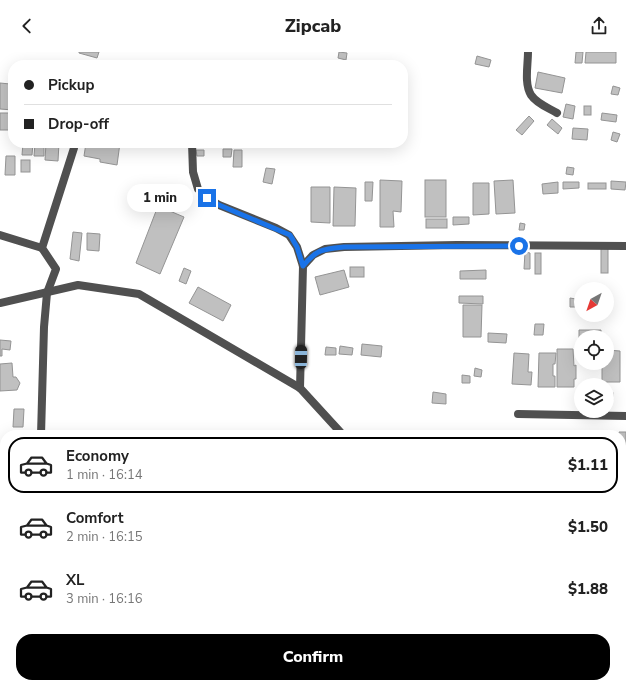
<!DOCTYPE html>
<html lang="en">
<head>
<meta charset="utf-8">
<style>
	body { margin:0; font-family:"Nunito Sans",sans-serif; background:#f2f2f2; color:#222; height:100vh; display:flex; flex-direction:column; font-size:15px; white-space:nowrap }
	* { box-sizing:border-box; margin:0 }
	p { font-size:13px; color:#767676 }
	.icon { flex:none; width:22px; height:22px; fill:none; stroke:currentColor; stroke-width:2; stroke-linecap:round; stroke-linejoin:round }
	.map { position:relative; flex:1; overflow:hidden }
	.drawer { position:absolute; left:0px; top:378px; width:626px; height:258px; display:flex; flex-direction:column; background:#fff; border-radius:16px 16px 0 0; box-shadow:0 4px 16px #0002 }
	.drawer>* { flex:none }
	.banner { position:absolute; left:8px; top:8px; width:400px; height:88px; border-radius:16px; box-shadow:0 4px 16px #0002; display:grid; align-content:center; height:88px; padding:0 16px; background:#fff }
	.needle { width:26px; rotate:220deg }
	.controls { position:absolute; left:574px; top:230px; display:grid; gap:8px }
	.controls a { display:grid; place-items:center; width:40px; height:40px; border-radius:50%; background:#fff; box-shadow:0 4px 16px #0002; font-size:20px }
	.end { position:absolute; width:18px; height:18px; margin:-9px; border:5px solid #1a73e8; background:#fff; box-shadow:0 0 0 2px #fff }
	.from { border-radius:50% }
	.bubble { position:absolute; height:28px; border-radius:14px; background:#fff; box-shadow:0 4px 16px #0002; font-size:13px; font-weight:800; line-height:28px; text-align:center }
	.car { position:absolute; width:12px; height:24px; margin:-12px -6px; border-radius:5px; box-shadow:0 0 3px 1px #0007; background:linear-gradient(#222 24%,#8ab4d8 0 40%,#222 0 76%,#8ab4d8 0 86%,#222 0) }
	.banner b { display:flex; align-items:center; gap:14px; height:38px; font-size:15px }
	.banner b+b { border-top:1px solid #e0e0e0 }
	.banner i { width:10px; height:10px; background:#222 }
	ul { padding:7px 0 0; list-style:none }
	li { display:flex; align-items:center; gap:12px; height:56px; margin:0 8px 6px; padding:0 8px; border:2px solid transparent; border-radius:16px }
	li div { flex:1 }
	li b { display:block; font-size:15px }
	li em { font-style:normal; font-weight:800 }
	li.active { border-color:#000 }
	li>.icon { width:36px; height:36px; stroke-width:1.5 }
	.primary-button { display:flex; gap:8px; margin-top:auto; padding:8px 16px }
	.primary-button a { flex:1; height:46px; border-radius:16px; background:#000; color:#fff; font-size:16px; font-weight:800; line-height:46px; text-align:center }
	header { display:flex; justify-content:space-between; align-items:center; height:52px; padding:0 16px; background:#fff; font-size:18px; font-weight:800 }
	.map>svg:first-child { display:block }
</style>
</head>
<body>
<header><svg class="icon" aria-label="back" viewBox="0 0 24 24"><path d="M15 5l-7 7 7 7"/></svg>Zipcab<svg class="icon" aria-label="share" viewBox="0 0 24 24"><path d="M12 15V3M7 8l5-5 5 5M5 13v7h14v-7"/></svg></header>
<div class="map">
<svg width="626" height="636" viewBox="0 0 626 636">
	<rect width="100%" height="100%" fill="#fff"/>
	<!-- building -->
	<g fill="#c0c0c0" stroke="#949494">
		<polygon points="79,0 99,0 97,6 79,1"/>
		<polygon points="339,0 347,1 346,8 338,6"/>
		<polygon points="576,0 583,0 582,11 575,11"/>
		<polygon points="586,0 616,0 616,11 585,11"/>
		<polygon points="477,4 491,8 489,15 475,12"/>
		<polygon points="538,20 565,26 562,41 535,36"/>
		<polygon points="0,31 10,32 10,40 13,40 13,58 0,57"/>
		<polygon points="613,34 620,36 618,43 611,42"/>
		<polygon points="566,52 575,54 573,67 563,65"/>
		<rect x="584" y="54" width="7" height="9"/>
		<rect x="0" y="61" width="13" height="17"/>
		<polygon points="602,61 617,63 616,70 601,68"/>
		<polygon points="529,64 534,69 522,83 516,78"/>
		<polygon points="552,67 562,76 558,82 547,73"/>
		<polygon points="573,76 588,77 587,88 572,87"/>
		<polygon points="613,80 620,82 617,90 611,88"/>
		<polygon points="23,91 33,91 32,103 22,103"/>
		<polygon points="35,91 44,91 44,104 34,104"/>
		<polygon points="46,91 59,91 58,109 45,108"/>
		<polygon points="86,91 120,91 117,113 100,110 100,107 84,104"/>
		<polygon points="195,91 204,91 204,93 195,94"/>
		<polygon points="223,97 232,97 231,105 223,105"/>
		<polygon points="196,98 204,98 204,104 197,104"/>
		<polygon points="234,98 242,98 242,115 233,115"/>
		<polygon points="6,104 15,104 15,123 5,123"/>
		<rect x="21" y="108" width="9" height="12"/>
		<polygon points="567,115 574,116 573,123 566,122"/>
		<polygon points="266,116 275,117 272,132 263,130"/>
		<polygon points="380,128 402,129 401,160 393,159 394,175 380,175"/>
		<rect x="425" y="128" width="21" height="37"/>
		<polygon points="513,128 515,161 496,162 494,129"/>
		<polygon points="611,129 626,130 625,138 611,137"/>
		<polygon points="365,130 373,130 372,149 365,149"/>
		<polygon points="558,130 558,141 543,142 542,132"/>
		<polygon points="563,130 579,130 579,136 563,137"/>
		<polygon points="473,131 489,131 489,162 473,163"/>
		<rect x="588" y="131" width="18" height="6"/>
		<polygon points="311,135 330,135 330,171 311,170"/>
		<polygon points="334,135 356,136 355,174 333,174"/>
		<polygon points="158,154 184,165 160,222 136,211"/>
		<polygon points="453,165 469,165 469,172 453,173"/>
		<rect x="426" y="167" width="21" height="9"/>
		<polygon points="520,171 525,172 524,178 519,178"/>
		<polygon points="73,180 82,181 79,209 70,207"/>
		<polygon points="87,181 100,182 99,199 87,198"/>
		<rect x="601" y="196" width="7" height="25"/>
		<polygon points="525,200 530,201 530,217 524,217"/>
		<rect x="535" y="201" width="6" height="21"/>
		<rect x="350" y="215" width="14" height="10"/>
		<polygon points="184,216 191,219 186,232 179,229"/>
		<polygon points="344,218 349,235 320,243 315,225"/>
		<polygon points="486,218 486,227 460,227 460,219"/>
		<polygon points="198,235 231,253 223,269 189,251"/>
		<polygon points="459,244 483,244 483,252 459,251"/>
		<polygon points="570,246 576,247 575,255 570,255"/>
		<polygon points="463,253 482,253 481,285 463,285"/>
		<polygon points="535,272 544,272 543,283 534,283"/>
		<polygon points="579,278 601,278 601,285 581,285 581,287 579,287"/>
		<polygon points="488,281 507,282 506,291 488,290"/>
		<polygon points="0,288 11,289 10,298 2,297 2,304 0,304"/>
		<polygon points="362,292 382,294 381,305 361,303"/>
		<polygon points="340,294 353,296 352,303 339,302"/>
		<polygon points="326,295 336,296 336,303 325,303"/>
		<polygon points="557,297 573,297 574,314 576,313 576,327 574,327 574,335 557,335"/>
		<polygon points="607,298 620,299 620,330 602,330 602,311 607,311"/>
		<polygon points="514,301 529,302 528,320 532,320 531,333 512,332"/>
		<polygon points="539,301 556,301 555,312 553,312 553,324 555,324 555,335 538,335"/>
		<polygon points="12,311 13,325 16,325 20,331 17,338 0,339 0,312"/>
		<polygon points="475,316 482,318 481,325 474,324"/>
		<polygon points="462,323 470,324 470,331 462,331"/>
		<polygon points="433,340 446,342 446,352 432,351"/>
		<rect x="607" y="341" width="6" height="6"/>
		<polygon points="14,357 24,357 23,375 13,375"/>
		<polygon points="619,380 626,380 626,419 621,419 621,383 619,383"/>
		<polygon points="602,381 618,382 618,383 602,383"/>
		<rect x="621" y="431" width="5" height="39"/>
		<rect x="621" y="546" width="5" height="28"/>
		<rect x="621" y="586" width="5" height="28"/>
		<polygon points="172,631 200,631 217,636 171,636"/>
		<rect x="310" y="631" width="12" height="5"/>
		<rect x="355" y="631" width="13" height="5"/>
		<rect x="401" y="631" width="25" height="5"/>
		<polygon points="464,631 471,631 471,636 457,636 464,636"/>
		<rect x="514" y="631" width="15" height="5"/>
		<rect x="547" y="631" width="24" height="5"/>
		<rect x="618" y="631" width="8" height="5"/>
	</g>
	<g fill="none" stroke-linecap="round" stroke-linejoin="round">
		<!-- street -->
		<g stroke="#505050" stroke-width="8">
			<path d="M528,0c0,13 -4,32 3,43 6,9 18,13 26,18"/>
			<polyline points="192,91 193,120 198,137 207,146 219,153 276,176 289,183 297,195 303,214 300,336"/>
			<polyline points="0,183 42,196"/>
			<polyline points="303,214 313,203 325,197 344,195 457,193 626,194"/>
			<polyline points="0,251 78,233 139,242 300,336 343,383"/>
			<polyline points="518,362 626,364"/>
			<polyline points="41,383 44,275 47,241 56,217 42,196 74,96 74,91"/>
			<polyline points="0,448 5,444"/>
			<polyline points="621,494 626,494"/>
			<polyline points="496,631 496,636"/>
			<polyline points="593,631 593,636"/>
			<polyline points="397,636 397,631"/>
		</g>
	</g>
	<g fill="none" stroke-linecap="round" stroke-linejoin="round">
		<!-- route -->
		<path stroke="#1a73e8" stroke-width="5" d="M207,146l12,7 71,30 7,12 6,19c14,-17 20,-17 41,-19l175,-1"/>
	</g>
</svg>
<div class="controls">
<a><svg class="needle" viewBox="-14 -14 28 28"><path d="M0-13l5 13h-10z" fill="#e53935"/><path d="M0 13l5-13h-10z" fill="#767676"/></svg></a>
<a><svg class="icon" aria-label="locate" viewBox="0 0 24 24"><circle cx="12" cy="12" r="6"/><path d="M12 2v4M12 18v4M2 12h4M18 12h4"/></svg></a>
<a><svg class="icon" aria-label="layers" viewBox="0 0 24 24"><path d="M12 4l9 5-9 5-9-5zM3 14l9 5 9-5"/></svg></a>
</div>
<i class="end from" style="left:519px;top:194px"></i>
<i class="end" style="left:207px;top:146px"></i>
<div class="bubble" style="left:127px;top:132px;width:66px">1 min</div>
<i class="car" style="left:301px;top:305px;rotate:1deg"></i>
<div class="banner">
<b><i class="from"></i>Pickup</b>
<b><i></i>Drop-off</b>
</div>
<section class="drawer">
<ul>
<li class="active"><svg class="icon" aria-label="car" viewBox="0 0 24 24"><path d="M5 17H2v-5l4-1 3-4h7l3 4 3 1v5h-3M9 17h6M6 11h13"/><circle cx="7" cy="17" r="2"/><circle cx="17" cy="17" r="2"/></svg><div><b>Economy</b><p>1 min · 16:14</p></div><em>$1.11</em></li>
<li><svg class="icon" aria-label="car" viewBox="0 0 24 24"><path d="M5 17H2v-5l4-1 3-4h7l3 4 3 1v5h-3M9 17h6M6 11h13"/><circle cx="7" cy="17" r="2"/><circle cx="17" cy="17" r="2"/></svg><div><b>Comfort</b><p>2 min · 16:15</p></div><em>$1.50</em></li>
<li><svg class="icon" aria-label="car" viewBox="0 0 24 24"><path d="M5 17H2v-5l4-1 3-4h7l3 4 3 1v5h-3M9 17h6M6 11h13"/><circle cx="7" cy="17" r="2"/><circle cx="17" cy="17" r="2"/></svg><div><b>XL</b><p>3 min · 16:16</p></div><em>$1.88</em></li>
</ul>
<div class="primary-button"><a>Confirm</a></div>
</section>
</div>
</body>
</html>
